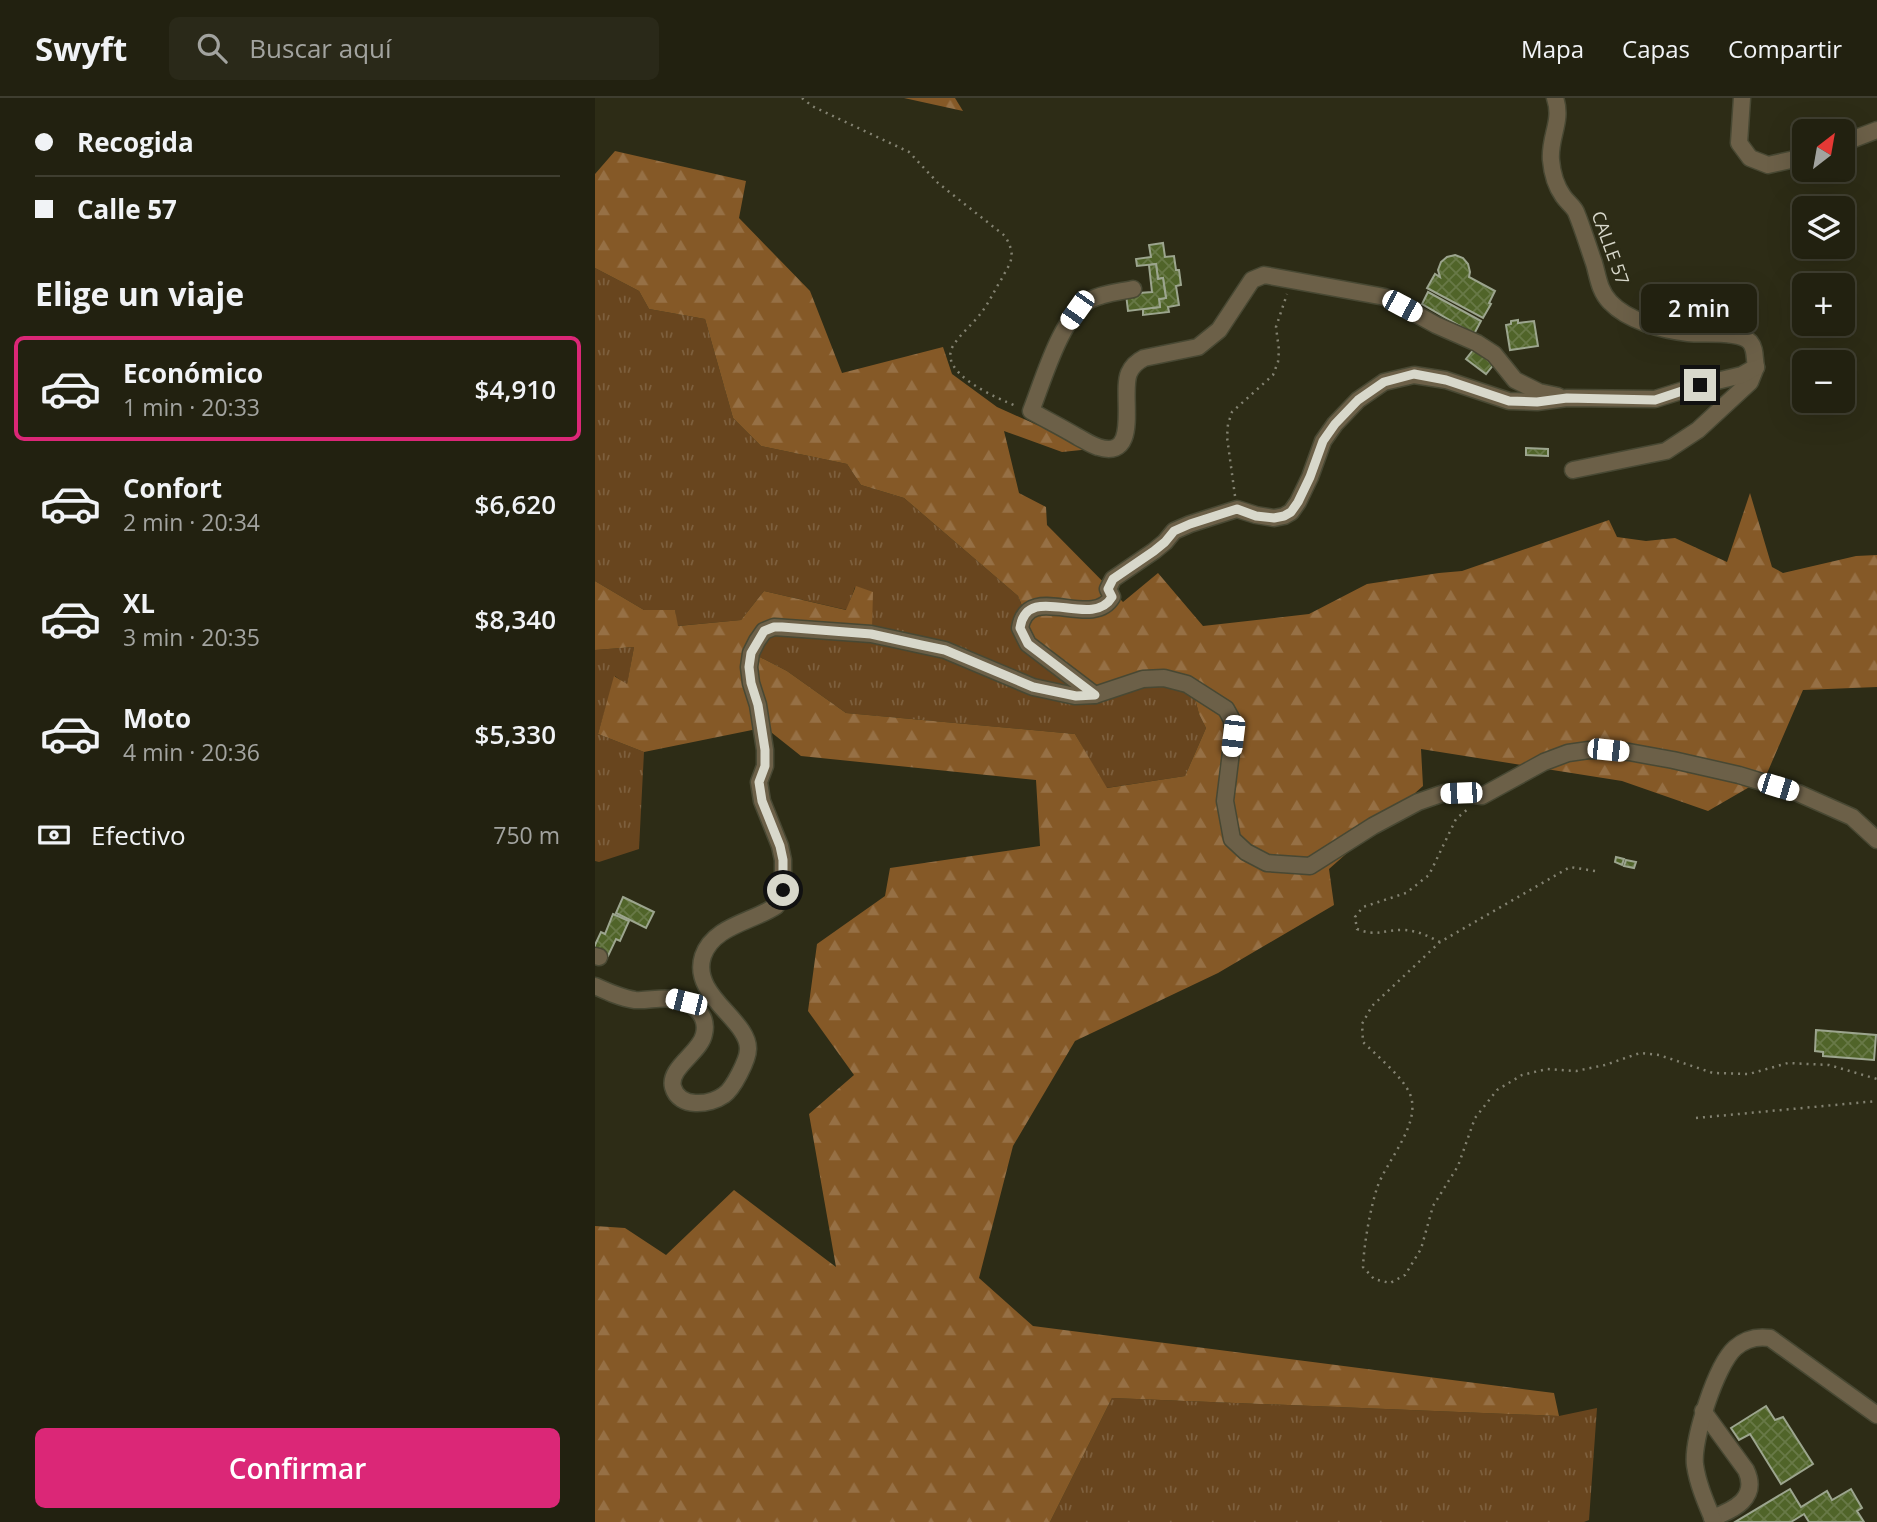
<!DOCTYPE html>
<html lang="es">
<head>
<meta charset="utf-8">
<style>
	body { margin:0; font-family:"Open Sans",sans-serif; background:#2a2919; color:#f1f3f6; height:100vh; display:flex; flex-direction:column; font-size:26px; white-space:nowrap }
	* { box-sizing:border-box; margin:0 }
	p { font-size:23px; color:#a2a39f }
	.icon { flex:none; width:38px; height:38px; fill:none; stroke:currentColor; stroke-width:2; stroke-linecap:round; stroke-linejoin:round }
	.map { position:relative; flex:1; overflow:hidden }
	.sheet { display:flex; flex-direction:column; background:#222110; width:595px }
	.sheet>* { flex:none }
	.top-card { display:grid; align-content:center; height:154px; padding:0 35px; background:#222110 }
	.needle { width:46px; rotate:31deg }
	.controls { position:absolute; left:1197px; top:21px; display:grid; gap:14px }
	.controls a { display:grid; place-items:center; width:63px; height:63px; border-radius:10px; background:#222110; box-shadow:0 7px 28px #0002,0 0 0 2px #3f3e30; font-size:35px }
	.end { position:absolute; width:32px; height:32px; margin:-16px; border:9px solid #d8d8cb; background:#111; box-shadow:0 0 0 4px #111 }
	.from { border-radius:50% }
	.bubble { position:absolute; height:49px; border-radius:10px; background:#222110; box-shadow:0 7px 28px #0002,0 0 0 2px #3f3e30; font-size:23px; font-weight:600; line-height:49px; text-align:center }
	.car { position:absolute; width:21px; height:42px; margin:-21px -10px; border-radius:9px; box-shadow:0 0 5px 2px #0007; background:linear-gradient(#fff 24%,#345 0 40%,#fff 0 76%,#345 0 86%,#fff 0) }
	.top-card b { display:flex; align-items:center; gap:24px; height:66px; font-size:26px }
	.top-card b+b { border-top:2px solid #3f3e30 }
	.top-card i { width:18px; height:18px; background:#f1f3f6 }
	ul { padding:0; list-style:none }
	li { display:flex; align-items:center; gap:21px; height:105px; margin:0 14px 10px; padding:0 21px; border:4px solid transparent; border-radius:10px }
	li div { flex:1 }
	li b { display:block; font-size:26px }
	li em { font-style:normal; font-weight:600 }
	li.active { border-color:#db2777 }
	li>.icon { width:63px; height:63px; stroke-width:1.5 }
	h2 { padding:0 35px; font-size:32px; line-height:84px }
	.pay { display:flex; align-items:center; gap:18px; height:77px; padding:0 35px; font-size:26px }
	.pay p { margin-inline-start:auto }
	.action { display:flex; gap:14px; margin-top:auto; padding:14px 35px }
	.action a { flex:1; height:80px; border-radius:10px; background:#db2777; color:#fff; font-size:28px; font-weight:600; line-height:80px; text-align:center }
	header { display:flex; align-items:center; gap:42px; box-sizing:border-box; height:98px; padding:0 35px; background:#222110; border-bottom:2px solid #3f3e30 }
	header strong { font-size:33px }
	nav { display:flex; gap:38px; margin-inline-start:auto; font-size:24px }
	.search { width:490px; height:63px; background:#2a2919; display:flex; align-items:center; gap:18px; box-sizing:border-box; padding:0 24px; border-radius:10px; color:#a2a39f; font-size:26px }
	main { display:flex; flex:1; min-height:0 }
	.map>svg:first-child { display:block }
</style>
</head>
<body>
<header>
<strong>Swyft</strong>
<div class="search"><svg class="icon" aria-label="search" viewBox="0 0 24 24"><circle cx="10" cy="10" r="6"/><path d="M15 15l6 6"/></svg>Buscar aquí</div>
<nav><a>Mapa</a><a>Capas</a><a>Compartir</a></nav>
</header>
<main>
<section class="sheet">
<div class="top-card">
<b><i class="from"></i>Recogida</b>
<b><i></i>Calle 57</b>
</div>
<h2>Elige un viaje</h2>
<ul>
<li class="active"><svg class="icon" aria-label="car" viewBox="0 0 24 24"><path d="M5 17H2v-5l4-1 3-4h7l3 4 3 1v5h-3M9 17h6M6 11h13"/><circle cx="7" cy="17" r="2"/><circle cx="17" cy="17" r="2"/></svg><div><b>Económico</b><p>1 min · 20:33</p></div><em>$4,910</em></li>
<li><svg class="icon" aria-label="car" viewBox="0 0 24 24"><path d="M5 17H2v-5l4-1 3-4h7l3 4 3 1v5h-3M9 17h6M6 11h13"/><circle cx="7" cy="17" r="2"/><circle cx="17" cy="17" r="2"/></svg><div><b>Confort</b><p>2 min · 20:34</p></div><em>$6,620</em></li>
<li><svg class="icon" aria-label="car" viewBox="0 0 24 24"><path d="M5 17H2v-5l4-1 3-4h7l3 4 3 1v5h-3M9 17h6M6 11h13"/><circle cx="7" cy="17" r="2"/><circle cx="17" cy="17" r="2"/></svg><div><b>XL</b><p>3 min · 20:35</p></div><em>$8,340</em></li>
<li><svg class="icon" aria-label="car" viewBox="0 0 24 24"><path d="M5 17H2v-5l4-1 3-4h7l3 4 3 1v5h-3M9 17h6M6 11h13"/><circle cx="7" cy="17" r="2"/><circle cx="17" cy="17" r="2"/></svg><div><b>Moto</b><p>4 min · 20:36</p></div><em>$5,330</em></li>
</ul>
<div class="pay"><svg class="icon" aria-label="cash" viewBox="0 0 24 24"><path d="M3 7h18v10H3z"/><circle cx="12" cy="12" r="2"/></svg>Efectivo<p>750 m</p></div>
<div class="action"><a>Confirmar</a></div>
</section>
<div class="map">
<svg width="1282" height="1424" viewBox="0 0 1282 1424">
	<defs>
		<pattern id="grass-tufts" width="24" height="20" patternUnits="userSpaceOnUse" patternTransform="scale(1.75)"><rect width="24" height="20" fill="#68451e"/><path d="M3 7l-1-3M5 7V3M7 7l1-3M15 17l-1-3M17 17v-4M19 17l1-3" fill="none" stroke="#7d5f3d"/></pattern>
		<pattern id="forest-firs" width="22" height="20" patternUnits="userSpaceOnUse" patternTransform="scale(1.75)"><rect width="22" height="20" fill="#855927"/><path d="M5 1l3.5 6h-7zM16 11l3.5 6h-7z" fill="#967045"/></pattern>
		<pattern id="building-cross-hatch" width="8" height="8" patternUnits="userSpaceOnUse" patternTransform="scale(1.75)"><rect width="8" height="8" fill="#506429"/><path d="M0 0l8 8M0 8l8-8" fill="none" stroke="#687947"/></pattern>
	</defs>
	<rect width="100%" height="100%" fill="#2d2c16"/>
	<!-- grass -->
	<g fill="url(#grass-tufts)">
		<polygon points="0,170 44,193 54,211 110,221 138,320 166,348 252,366 266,387 309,400 423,498 428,511 482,593 439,585 277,531 260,489 252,512 169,493 146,522 82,528 80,512 49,512 0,483"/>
		<polygon points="172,536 236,537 349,557 481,603 500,606 549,586 569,585 599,597 604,616 611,630 590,678 511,690 480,636 251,615 192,573 161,557"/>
		<polygon points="39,549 32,587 20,578 3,636 49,654 44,751 4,764 0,763 0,552"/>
		<polygon points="517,1300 964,1318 1002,1310 994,1422 989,1424 455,1424"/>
	</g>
	<!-- forest -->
	<g fill="url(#forest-firs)">
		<polygon points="309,0 360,0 368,13"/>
		<polygon points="20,53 151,83 144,120 215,193 247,275 348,249 357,276 402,309 496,351 467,354 409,333 424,395 451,409 452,427 528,504 563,475 608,528 714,516 772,486 844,475 867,473 1014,422 1022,439 1051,443 1080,440 1132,464 1155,395 1177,469 1188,475 1261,458 1282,457 1282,589 1208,592 1170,680 1113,713 1027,683 826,651 828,688 734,771 739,807 623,875 480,943 418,1048 384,1180 438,1228 959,1295 964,1318 517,1300 455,1424 0,1424 0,1128 30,1130 71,1157 139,1092 241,1169 214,1016 259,977 213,913 222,846 290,798 295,770 445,748 441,682 206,658 172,631 161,584 161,557 192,573 251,615 480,636 512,690 590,678 611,630 604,616 595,582 500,592 437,543 430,529 432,520 423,498 309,400 266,387 252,366 166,348 138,320 110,221 54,211 44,193 0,170 0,76"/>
		<polygon points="0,483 49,512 80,512 83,528 146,522 169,493 251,512 261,488 278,494 277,531 235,527 158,540 162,631 49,654 3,636 19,578 32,586 39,549 0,552"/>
	</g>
	<!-- building -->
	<g fill="url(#building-cross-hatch)" stroke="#9ca58e" stroke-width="2">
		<polygon points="568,145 570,159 579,158 581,172 584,172 586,187 581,188 584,207 573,209 574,214 548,217 548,211 565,209 564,201 571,200 568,180 563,181 561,166 542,168 541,161 556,159 554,147"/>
		<polygon points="860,157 868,160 873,166 875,174 874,179 900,193 894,205 896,206 888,220 832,190 840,176 845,179 843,172 846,164 852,159"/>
		<polygon points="561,166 563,181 568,180 571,200 564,201 565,209 533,213 531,196 557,194 554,167"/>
		<polygon points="833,194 886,223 879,236 827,206"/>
		<polygon points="923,222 923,225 939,223 943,248 915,252 911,227 916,226 916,223"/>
		<polygon points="879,251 899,266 891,276 871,261"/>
		<polygon points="931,350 953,351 953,358 931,357"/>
		<polygon points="1021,759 1029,761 1027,767 1020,764"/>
		<polygon points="1031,762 1041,764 1039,770 1029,768"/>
		<polygon points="28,799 59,814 51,830 21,815"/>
		<polygon points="18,816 34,823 25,843 21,841 13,858 0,852 0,847 6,834 10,836"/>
		<polygon points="1221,932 1281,937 1279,962 1228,958 1228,954 1220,953"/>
		<polygon points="1171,1308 1180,1322 1188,1319 1218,1366 1186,1386 1155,1336 1144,1342 1136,1330"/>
		<polygon points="1195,1391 1206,1409 1232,1393 1237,1402 1256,1391 1267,1410 1262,1413 1269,1424 1214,1424 1209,1416 1196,1424 1140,1424"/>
	</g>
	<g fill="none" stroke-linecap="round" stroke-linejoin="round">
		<defs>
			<g id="minor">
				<polyline points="1147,0 1144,45 1155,60 1173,67 1209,59"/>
				<polyline points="1248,45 1282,32"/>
				<path d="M538,191c-14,3 -30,4 -43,11 -29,16 -47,81 -59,111 16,9 32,17 47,26 6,3 13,8 20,10 44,14 22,-53 31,-74 3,-7 9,-12 15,-15l54,-11 21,-17 33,-50 12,-5 121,22 51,28 41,18 17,11 21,26 24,12 19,4"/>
				<polyline points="978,372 1071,353 1103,332 1155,284 1161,269"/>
				<path d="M500,597l-67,-51 -8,-16c8,-48 72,3 92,-31l-4,-8 5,-10 41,-28 11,-9 9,-11 16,-7 47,-15 19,6 18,3 10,-2 7,-4 7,-10 12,-25 13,-36 12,-17 23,-24 26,-18 30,-7 32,5 63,21 28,1 30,-4 88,1 45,-14 42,-10 14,-8c-2,-9 0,-18 -6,-25 -11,-12 -47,-7 -62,-9 -26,-3 -60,-12 -78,-31 -11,-11 -12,-26 -16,-39 -6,-17 -11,-34 -18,-51 -3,-6 -9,-10 -13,-16 -7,-10 -11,-24 -12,-36 -2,-23 12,-39 4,-62"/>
				<polyline points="0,858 4,859"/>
				<path d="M0,888c13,6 26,12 40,14 12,1 25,-3 38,-1 17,1 36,15 31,35 -3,18 -36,34 -31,53 6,22 37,18 51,8 9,-6 24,-35 24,-46 1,-29 -58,-54 -45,-93 10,-30 49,-34 73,-50l4,-6 3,-10v-30l-3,-14 -18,-45 -3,-19 6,-16v-16l-7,-45 -7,-22 -2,-16 2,-14 6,-12 7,-10 10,-4 97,7 74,16 88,37 42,9 20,-1 48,-16 21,-1 23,6 39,25 6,11 1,16 -8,65 7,38 14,13 21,11 43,3 63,-40 45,-24 26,-9h17l21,3 62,-34 24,-9 21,-3 40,2 44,8 66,15 59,18 54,24 25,23"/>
				<path d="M1108,1313l43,59c13,28 -12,40 -34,48"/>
				<path d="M1119,1424c-8,-19 -16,-37 -19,-57 -3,-25 21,-100 40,-117 10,-9 22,-12 35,-10l107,77"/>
			</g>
		</defs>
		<!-- minor casing -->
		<use href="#minor" stroke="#484833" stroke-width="19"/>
		<!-- path -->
		<g stroke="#838271" stroke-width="2.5" stroke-dasharray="2 5" stroke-linecap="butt">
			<path d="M207,0l10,8 97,46 29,31 67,53c12,21 6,25 -4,44 -7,11 -12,23 -20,33 -8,11 -21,21 -28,33 -16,27 44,52 63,60"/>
			<polyline points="640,398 632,339 633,326 637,314 678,277 683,264 684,252 681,229 692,196"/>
			<path d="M1000,773l-25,-4 -130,75 -68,64 -10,18 1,18c14,14 39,34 47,52 12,30 -24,67 -33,94 -7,22 -13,56 -14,79l11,12 16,4 15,-8 16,-26 12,-43 25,-40 17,-48 22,-28 25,-15 25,-6 29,2 29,-6 35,-12 19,2 54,18 36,1 39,-11 41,2 48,14"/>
			<path d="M845,844c-12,-6 -24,-12 -38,-12 -20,0 -24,7 -45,-1l-2,-12 8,-10 43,-14 23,-18 27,-56 13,-11"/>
			<polyline points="1101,1020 1282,1003"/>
		</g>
		<!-- minor -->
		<use href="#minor" stroke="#6c6048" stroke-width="16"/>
	</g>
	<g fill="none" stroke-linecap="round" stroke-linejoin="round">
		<!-- route -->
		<path stroke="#d8d8cb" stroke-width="9" d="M188,792v-30l-3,-14 -18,-45 -3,-19 6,-16v-16l-7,-45 -7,-22 -2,-16 2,-14 13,-22 10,-4h8l89,7 50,11 24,5 88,37 43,9 19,-1 -67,-51 -8,-16c7,-48 72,3 92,-31l-4,-8 5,-10 41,-28 11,-9 9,-11 16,-7 47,-15 19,7 18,2 10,-2 7,-4 7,-10 12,-25 13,-36 12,-17 23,-24 26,-18 30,-8 32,6 63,21 28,1 30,-4 88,2 45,-15"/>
	</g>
	<g text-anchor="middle" stroke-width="5" stroke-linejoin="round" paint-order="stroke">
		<!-- street labels -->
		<g font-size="18" fill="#d8d8cb" stroke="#2d2c16">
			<text transform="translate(1015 150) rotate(70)" y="6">CALLE 57</text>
		</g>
	</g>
</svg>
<div class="controls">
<a><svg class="needle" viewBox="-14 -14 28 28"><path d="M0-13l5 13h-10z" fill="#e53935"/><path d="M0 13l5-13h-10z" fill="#a2a39f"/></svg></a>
<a><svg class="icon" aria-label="layers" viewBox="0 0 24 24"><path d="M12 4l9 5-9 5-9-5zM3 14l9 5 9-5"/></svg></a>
<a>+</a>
<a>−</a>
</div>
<i class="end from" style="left:188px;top:792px"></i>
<i class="end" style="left:1105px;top:287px"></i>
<div class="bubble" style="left:1046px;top:186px;width:116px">2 min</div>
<i class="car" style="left:807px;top:208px;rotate:118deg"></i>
<i class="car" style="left:482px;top:212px;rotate:215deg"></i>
<i class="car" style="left:638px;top:638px;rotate:187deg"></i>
<i class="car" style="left:1013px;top:652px;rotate:96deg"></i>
<i class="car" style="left:1183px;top:689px;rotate:107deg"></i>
<i class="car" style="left:866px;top:695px;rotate:268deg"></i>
<i class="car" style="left:91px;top:904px;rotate:284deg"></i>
</div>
</main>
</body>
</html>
